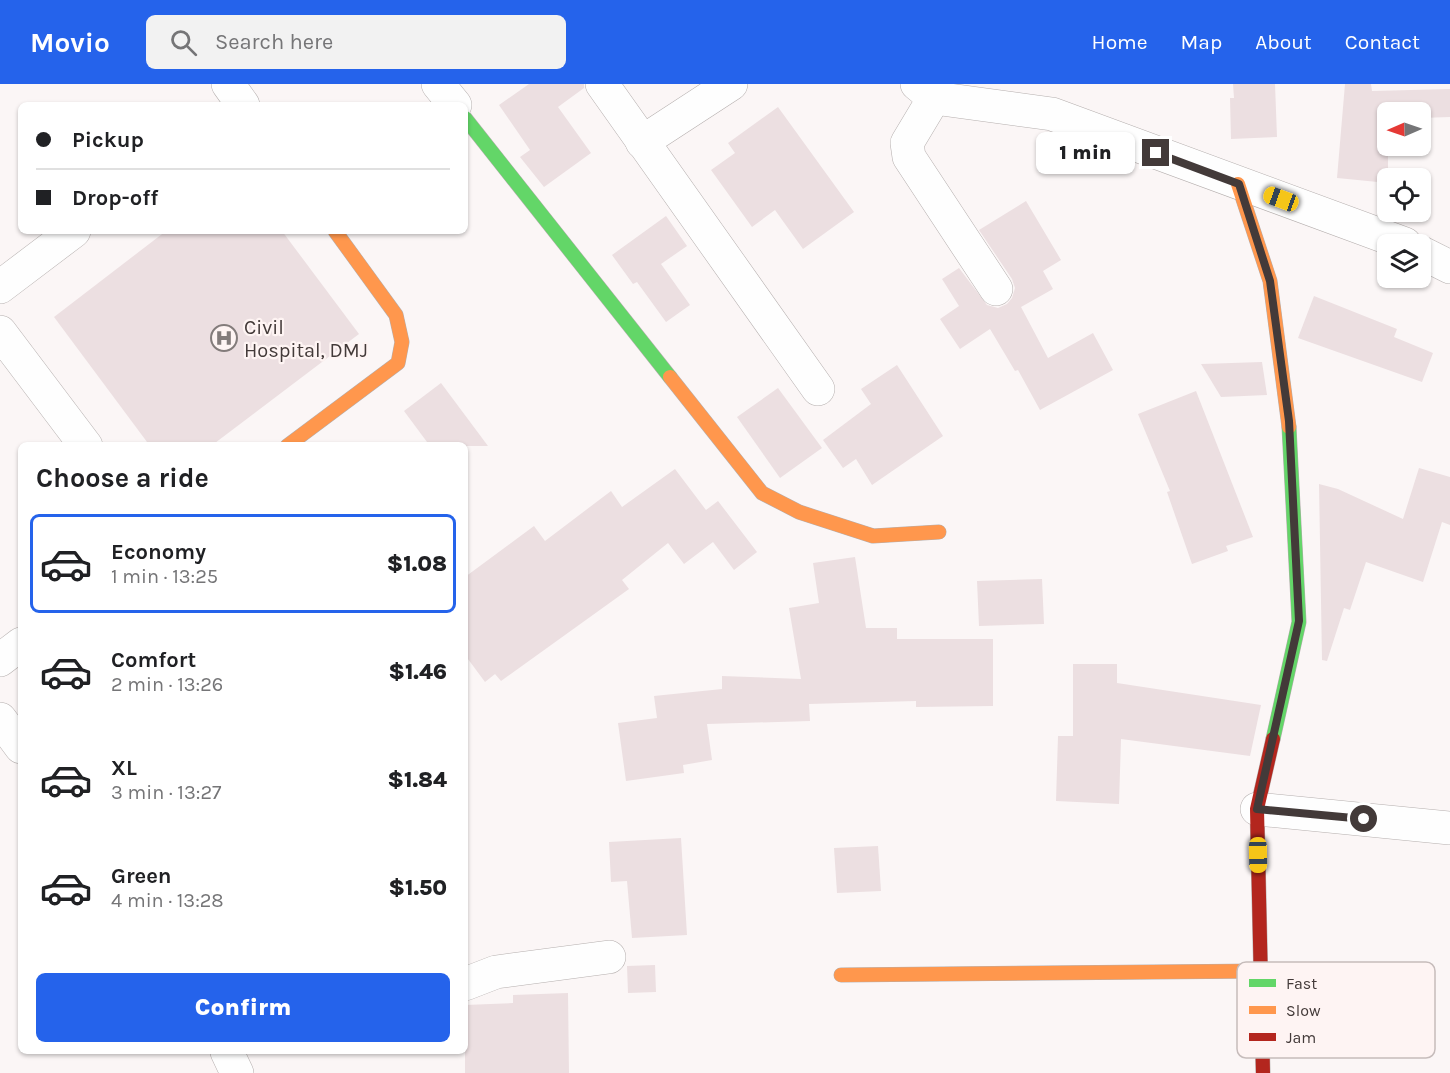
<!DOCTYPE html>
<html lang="en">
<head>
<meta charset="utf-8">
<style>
	body { margin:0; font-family:Karla,sans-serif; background:#f2f2f2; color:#202124; height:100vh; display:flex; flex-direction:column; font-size:22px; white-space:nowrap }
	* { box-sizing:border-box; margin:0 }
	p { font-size:20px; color:#757577 }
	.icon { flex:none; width:33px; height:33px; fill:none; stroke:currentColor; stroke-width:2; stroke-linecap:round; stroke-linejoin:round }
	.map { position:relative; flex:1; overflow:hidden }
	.details { position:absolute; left:18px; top:358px; width:450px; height:612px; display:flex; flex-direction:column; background:#fff; border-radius:9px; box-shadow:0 2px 4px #0004 }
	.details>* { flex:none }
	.top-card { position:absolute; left:18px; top:18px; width:450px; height:132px; border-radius:9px; box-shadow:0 2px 4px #0004; display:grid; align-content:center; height:132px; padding:0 18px; background:#fff }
	.needle { width:39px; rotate:268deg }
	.fabs { position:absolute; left:1377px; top:18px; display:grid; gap:12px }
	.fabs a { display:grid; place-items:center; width:54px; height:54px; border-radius:9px; background:#fff; box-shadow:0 2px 4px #0004; font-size:30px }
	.end { position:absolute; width:27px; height:27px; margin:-14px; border:8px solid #433a39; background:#fff; box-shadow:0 0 0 3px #fff }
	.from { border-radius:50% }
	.bubble { position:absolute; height:42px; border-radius:9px; background:#fff; box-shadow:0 2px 4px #0004; font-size:20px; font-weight:800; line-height:42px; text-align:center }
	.car { position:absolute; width:18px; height:36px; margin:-18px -9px; border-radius:8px; box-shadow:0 0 4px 2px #0007; background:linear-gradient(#f5c518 24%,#345 0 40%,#f5c518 0 76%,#345 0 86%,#f5c518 0) }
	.top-card b { display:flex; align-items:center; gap:21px; height:57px; font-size:22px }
	.top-card b+b { border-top:2px solid #e0e0e0 }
	.top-card i { width:15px; height:15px; background:#202124 }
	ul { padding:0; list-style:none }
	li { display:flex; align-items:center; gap:18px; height:99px; margin:0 12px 9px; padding:0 6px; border:3px solid transparent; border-radius:9px }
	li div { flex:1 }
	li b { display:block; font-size:22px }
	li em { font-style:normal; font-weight:800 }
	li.current { border-color:#2563eb }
	li>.icon { width:54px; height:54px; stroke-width:1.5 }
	h2 { padding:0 18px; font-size:27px; line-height:72px }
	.button { display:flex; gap:12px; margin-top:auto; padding:12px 18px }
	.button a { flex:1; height:69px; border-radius:9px; background:#2563eb; color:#fff; font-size:24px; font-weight:800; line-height:69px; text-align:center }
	header { display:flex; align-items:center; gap:36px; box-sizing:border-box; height:84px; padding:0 30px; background:#2563eb; color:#fff }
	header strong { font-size:28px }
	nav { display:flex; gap:33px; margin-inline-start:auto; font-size:21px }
	.search { width:420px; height:54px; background:#f2f2f2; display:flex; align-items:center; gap:15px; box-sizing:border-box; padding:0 21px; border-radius:9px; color:#757577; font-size:22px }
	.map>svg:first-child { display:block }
</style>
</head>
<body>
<header>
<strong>Movio</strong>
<div class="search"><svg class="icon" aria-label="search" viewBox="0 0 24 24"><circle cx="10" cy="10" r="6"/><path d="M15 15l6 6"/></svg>Search here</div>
<nav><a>Home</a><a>Map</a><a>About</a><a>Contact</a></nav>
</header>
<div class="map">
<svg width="1450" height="989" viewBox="0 0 1450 989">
	<rect width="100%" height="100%" fill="#fbf6f6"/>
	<!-- building -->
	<g fill="#ecdfe1">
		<polygon points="529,0 584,0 584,4 558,23 591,69 544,103 520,73 530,66 499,21"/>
		<polygon points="1233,0 1275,0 1277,53 1231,55 1230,14 1234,14"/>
		<polygon points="1345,0 1371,0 1372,7 1450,5 1450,33 1420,34 1420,28 1388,28 1388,99 1337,94"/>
		<polygon points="778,23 854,128 803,165 775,126 752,143 711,86 735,69 728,59"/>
		<polygon points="1026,117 1061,176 1043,187 1053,205 1021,223 1048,274 1093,249 1113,286 1040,326 1018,286 1015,287 990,245 960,265 940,235 959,222 942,195 959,184 987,221 998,224 1007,220 1012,214 1015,204 1012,195 979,146"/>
		<polygon points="666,132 687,162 661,180 690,221 666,238 637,198 633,200 612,171"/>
		<polygon points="166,147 282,147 359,250 211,362 150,362 54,233"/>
		<polygon points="1314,212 1397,245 1394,253 1433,269 1422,298 1298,254"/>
		<polygon points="1262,278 1267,311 1221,313 1201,280"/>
		<polygon points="897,281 943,352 872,401 856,375 843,384 823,356 871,320 861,305"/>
		<polygon points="441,299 488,362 430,362 404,327"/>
		<polygon points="778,304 822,364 780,394 737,333"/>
		<polygon points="1196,307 1253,453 1226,462 1228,467 1192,480 1167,408 1170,407 1138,330"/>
		<polygon points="1419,384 1450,393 1450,441 1442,438 1423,498 1366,478 1350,526 1344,524 1327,577 1322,576 1319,400 1338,405 1403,435"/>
		<polygon points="675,385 706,426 718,417 757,468 734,486 713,458 684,480 668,459 622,496 629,505 501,597 495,590 485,598 465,571 465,493 534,442 545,457 611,407 622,423"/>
		<polygon points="855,473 866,544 897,544 897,555 993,555 993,622 916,623 916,617 809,620 810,637 707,640 712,676 683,681 684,689 626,697 618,639 657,634 654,612 722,605 722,592 801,595 789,524 819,519 813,479"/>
		<polygon points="1042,495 1044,540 979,542 977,497"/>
		<polygon points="1073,580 1117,580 1117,599 1261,621 1250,672 1121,655 1119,720 1056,717 1058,652 1073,652"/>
		<polygon points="681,754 687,851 632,854 627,797 611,798 609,758"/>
		<polygon points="878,762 881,807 837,809 834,764"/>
		<polygon points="655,881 656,908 628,909 627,882"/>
		<polygon points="568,909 569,989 465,989 465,921 513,919 513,911"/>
	</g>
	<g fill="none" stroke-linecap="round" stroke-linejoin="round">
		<defs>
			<g id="street">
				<polyline points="228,0 243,21"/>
				<polyline points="438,0 455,21"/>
				<polyline points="602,0 818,305"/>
				<polyline points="917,0 934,14 1052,30 1405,160"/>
				<polyline points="934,14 907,59 909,73 996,205"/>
				<polyline points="642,58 731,0"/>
				<polyline points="1420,168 1450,183"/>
				<polyline points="0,203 74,147"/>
				<polyline points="0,248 86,362"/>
				<polyline points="0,576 21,560"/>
				<polyline points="0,635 21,663"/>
				<polyline points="1257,725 1450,744"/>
				<polyline points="465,900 496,888 609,873"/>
				<polyline points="227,968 237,989"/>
			</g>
			<g id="fast">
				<polyline points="465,34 670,293"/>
				<polyline points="1273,655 1299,538 1289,343"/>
			</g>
			<g id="slow">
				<polyline points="1238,100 1270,197 1289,343"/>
				<polyline points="670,293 762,409 799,428 873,452 939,448"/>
				<polyline points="287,362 398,279 402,258 396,231 335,147"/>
				<polyline points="841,891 1261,887"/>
			</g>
			<polyline id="jam" points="1263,989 1257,725 1273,655"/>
		</defs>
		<!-- street casing -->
		<use href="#street" stroke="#b5afae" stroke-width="34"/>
		<!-- fast casing -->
		<use href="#fast" stroke="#b5afae" stroke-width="15"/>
		<!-- slow casing -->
		<use href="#slow" stroke="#b5afae" stroke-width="15"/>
		<!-- jam casing -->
		<use href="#jam" stroke="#b5afae" stroke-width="15"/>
		<!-- street -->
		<use href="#street" stroke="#fefefe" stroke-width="33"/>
		<!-- fast -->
		<use href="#fast" stroke="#63d668" stroke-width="14"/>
		<!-- slow -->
		<use href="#slow" stroke="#ff974d" stroke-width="14"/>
		<!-- jam -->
		<use href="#jam" stroke="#b3261e" stroke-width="14"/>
	</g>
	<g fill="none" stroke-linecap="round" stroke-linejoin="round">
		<!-- route -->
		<polyline stroke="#433a39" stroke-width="8" points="1156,69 1239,100 1270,197 1289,337 1299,537 1257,725 1364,735"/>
	</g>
	<!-- icons -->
	<defs>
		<symbol id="hospital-ring" viewBox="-11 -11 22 22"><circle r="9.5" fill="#fef4f3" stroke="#837c7b" stroke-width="1.5"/><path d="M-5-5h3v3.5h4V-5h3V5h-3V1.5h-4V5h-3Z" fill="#837c7b"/></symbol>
	</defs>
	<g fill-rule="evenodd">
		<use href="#hospital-ring" x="209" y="239" width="30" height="30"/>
	</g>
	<g text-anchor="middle" stroke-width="4.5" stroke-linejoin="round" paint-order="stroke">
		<!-- poi labels -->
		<g font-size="20" fill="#433a39" stroke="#fef4f3" text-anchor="start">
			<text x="244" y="250">Civil<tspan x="244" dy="23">Hospital, DMJ</tspan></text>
		</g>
	</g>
	<!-- legend -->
	<rect x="1237" y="878" width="198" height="96" rx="9" fill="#fef4f3" stroke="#c6bcbb" stroke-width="1.5"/>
	<rect x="1249" y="895" width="27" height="8" fill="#63d668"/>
	<rect x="1249" y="922" width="27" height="8" fill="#ff974d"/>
	<rect x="1249" y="949" width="27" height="8" fill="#b3261e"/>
	<g font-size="16" fill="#433a39">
		<text x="1286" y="905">Fast</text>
		<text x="1286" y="932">Slow</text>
		<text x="1286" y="959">Jam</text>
	</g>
</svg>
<div class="fabs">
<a><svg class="needle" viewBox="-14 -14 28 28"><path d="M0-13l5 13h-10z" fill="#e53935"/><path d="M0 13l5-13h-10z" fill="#757577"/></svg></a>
<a><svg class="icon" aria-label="locate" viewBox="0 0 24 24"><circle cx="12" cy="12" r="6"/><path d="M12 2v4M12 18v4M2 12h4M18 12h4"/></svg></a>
<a><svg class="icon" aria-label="layers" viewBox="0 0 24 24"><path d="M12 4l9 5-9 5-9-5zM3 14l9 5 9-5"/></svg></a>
</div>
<i class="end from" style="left:1364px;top:735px"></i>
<i class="end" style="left:1156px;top:69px"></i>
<div class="bubble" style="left:1036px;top:48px;width:99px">1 min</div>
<i class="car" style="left:1281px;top:115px;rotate:290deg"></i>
<i class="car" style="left:1258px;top:771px;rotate:179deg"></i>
<div class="top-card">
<b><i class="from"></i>Pickup</b>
<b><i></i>Drop-off</b>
</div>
<section class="details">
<h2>Choose a ride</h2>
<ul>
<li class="current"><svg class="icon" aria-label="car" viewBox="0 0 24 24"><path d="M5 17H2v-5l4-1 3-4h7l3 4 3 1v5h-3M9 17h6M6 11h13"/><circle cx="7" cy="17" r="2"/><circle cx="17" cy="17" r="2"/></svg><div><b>Economy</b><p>1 min · 13:25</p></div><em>$1.08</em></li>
<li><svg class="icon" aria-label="car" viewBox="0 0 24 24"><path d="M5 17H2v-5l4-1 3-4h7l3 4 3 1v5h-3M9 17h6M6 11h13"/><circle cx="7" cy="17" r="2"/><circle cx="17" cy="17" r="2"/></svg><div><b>Comfort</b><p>2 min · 13:26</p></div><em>$1.46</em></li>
<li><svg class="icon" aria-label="car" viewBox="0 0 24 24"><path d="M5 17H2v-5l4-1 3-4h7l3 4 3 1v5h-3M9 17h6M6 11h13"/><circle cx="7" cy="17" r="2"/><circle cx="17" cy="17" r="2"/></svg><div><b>XL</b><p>3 min · 13:27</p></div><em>$1.84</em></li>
<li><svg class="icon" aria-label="car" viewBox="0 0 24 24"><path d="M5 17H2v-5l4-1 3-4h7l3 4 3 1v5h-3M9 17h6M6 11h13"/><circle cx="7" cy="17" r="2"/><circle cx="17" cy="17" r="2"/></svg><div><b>Green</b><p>4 min · 13:28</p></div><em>$1.50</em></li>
</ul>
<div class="button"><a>Confirm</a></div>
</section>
</div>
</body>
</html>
